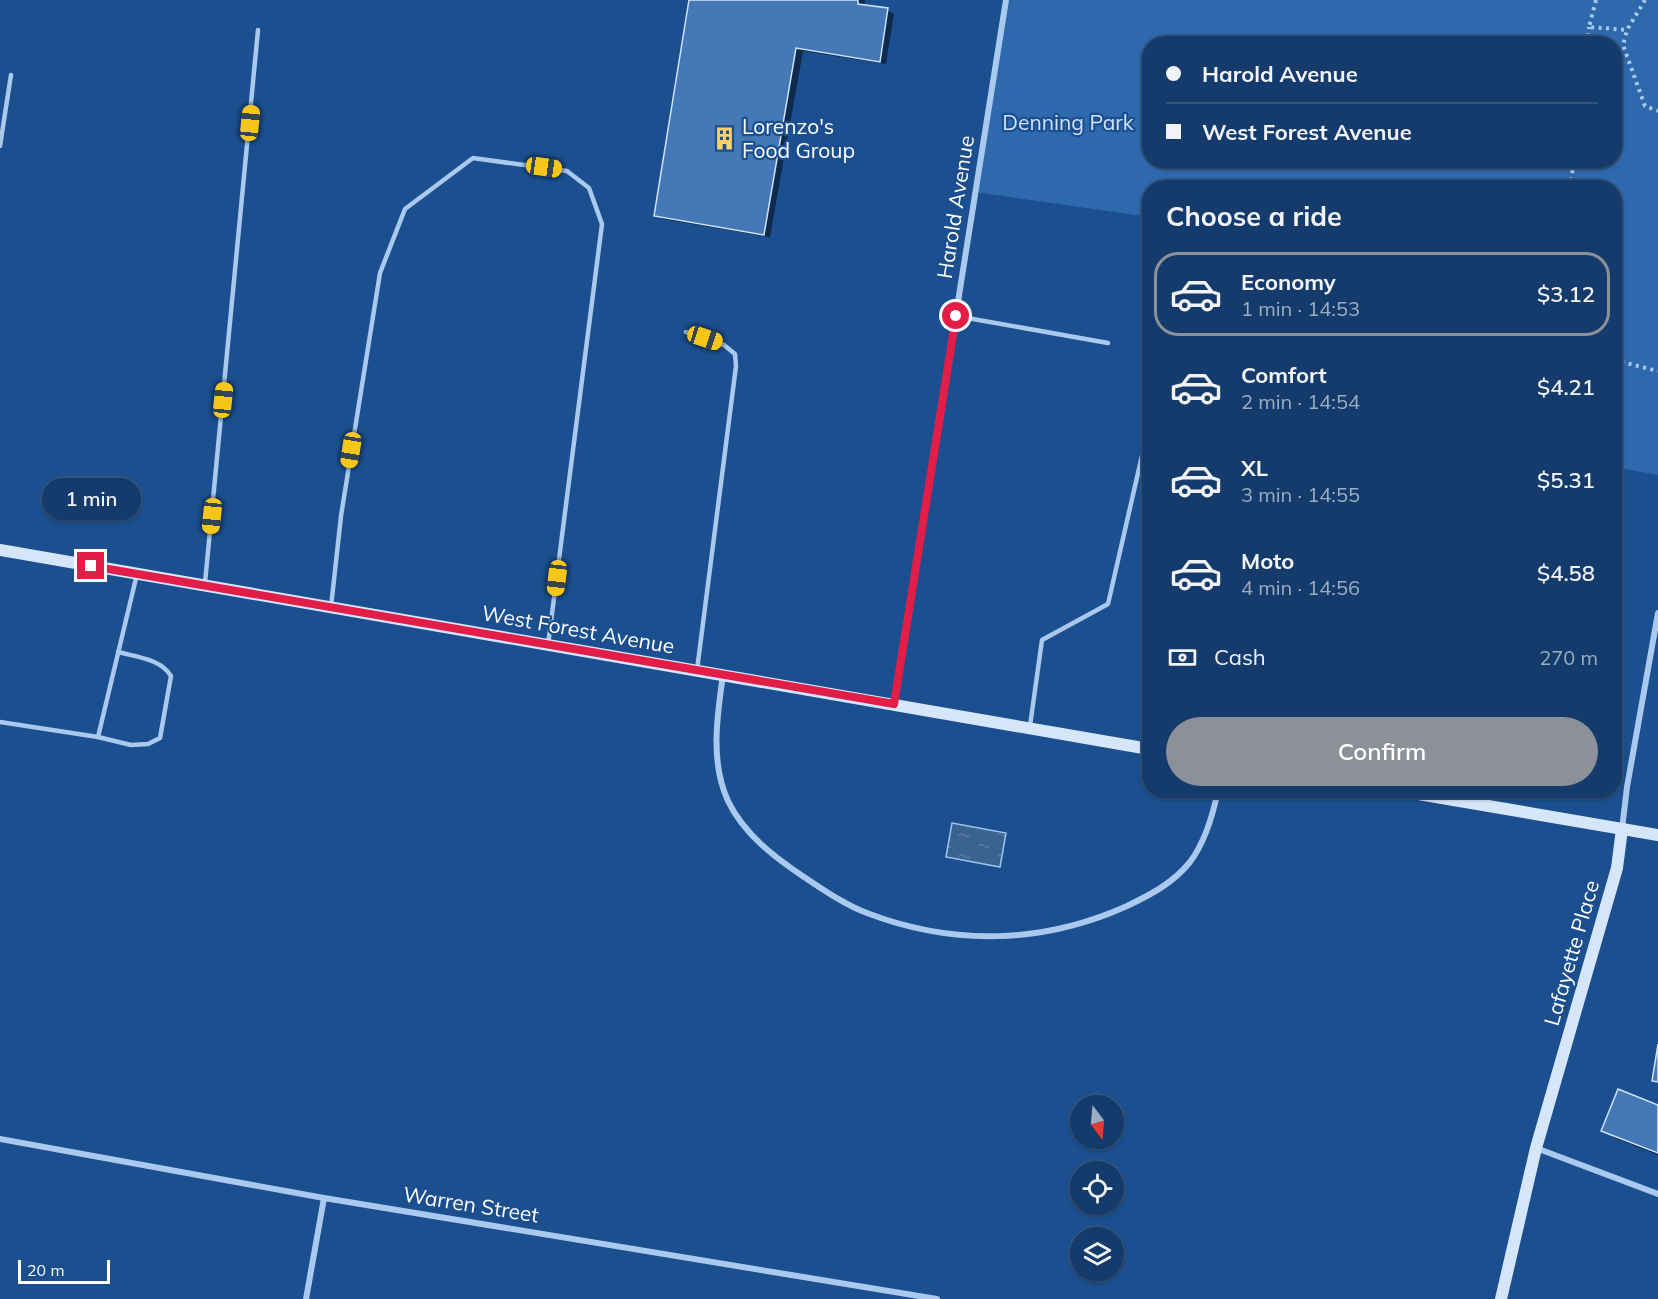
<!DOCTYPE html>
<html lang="en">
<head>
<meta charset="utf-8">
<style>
	body { margin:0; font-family:Mulish,sans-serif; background:#214673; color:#f1f3f6; height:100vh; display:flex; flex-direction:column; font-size:22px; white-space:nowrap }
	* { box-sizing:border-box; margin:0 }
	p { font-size:20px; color:#9dadc1 }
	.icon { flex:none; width:33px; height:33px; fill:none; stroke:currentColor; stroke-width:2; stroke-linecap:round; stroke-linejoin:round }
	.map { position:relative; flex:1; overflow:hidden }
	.side { position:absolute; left:1142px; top:180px; width:480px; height:618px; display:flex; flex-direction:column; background:#143b6b; border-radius:24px; box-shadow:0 2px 4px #0004,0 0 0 2px #33557e }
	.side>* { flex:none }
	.top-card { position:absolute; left:1142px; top:36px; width:480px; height:132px; border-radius:24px; box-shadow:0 2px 4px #0004,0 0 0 2px #33557e; display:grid; align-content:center; height:132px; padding:0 24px; background:#143b6b }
	.needle { width:39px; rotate:164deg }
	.controls { position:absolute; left:1070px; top:1095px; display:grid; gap:12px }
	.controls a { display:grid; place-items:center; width:54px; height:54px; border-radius:50%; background:#143b6b; box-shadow:0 2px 4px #0004,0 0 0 2px #33557e; font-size:30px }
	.scale { position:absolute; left:18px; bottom:15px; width:92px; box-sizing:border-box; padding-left:6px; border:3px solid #fff; border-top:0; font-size:16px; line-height:21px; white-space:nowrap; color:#fff; -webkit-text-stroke:4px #1b4f8f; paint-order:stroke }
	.end { position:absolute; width:27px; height:27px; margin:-14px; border:8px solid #e11d48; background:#fff; box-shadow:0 0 0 3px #fff }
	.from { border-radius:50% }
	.bubble { position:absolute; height:42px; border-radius:21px; background:#143b6b; box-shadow:0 2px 4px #0004,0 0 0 2px #33557e; font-size:20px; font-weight:600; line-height:42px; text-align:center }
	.car { position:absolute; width:18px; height:36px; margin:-18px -9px; border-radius:8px; box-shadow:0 0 4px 2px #0007; background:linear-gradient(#f5c518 24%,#345 0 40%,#f5c518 0 76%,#345 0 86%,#f5c518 0) }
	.top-card b { display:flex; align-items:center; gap:21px; height:57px; font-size:22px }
	.top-card b+b { border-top:2px solid #33557e }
	.top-card i { width:15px; height:15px; background:#f1f3f6 }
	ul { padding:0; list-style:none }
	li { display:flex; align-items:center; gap:18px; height:84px; margin:0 12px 9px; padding:0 12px; border:3px solid transparent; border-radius:24px }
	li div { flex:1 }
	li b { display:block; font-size:22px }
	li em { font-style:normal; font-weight:600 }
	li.active { border-color:#8c9099 }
	li>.icon { width:54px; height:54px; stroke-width:1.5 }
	h2 { padding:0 24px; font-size:27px; line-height:72px }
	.pay { display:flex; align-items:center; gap:15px; height:66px; padding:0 24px; font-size:22px }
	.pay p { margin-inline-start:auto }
	.primary-button { display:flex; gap:12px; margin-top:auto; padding:12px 24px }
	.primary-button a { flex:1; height:69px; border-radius:36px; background:#8c9099; color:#fff; font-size:24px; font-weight:600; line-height:69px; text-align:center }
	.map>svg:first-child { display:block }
</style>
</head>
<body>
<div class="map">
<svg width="1658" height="1299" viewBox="0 0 1658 1299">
	<defs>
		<pattern id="water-ripples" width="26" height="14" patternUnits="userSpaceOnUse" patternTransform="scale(1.5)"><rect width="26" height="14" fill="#3c6290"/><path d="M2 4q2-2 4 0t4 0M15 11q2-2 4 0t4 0" fill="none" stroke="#597aa1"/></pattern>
	</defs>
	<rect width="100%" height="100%" fill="#1b4f8f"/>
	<!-- green -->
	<path fill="#2e69ad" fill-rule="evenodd" d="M1006,0h652v475l-44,-8v-279h-465v29l-174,-25zM1149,44h465v116h-465z"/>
	<!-- water -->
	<polygon fill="url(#water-ripples)" stroke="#9cc4f0" stroke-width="1.5" points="952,823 1006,833 1000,867 946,857"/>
	<!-- shadow -->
	<g fill="#0007">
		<polygon points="690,0 865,0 864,7 887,10 894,14 886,64 803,51 770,237 662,219 656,215"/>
		<polygon points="1658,1106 1658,1155 1617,1139 1603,1131"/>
	</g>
	<!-- building -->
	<g fill="#4478b7" stroke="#cfe3fa" stroke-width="1.5">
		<polygon points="689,0 858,0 858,4 888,8 880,62 796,48 764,235 654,216"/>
		<polygon points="1658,1044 1658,1082 1652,1081"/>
		<polygon points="1618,1089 1658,1105 1658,1153 1601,1131"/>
	</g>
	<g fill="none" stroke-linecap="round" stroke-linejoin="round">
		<!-- path -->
		<g stroke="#a9c9ee" stroke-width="4" stroke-dasharray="3 4.5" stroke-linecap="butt">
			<polyline points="1596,0 1589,27 1627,30"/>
			<polyline points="1645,0 1627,30 1623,45 1645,106 1658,111"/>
			<polyline points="1587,44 1589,27"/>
			<polyline points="1570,188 1574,160"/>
			<polyline points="1614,360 1658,371"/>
		</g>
		<!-- lane -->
		<g stroke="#a9c9ee" stroke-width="4.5">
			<polyline points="0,146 11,75"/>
			<polyline points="956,316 1108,343"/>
			<polyline points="686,332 724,345 735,354 736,366 697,670"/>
			<polyline points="205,583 258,30"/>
			<polyline points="331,607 341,516 380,273 405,209 473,158 567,171 589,188 602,224 548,645"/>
			<path d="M0,722l98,15 33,8 17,-1 12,-6 11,-62c-10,-17 -34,-19 -53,-24"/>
			<polyline points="1030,726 1042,640 1108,604 1149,425"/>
			<polyline points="98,737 137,574"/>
		</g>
		<!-- street -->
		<g stroke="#a9c9ee" stroke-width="6">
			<path d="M723,675c-6,41 -13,87 5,126 16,33 46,56 76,76 20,13 41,28 63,36 86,33 176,31 260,-7 25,-12 46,-23 63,-44 15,-20 23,-47 28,-72"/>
			<polyline points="894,704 1006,0"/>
			<polyline points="1622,829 1627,787 1658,613"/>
			<polyline points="0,1139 324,1198 937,1299"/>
			<polyline points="1536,1148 1658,1194"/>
			<polyline points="306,1299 324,1198"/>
		</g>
		<!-- secondary -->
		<g stroke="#d6e6fa" stroke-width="12">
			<polyline points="0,550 1149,749"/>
			<polyline points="1395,790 1658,835"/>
			<polyline points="1501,1299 1536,1148 1617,868 1622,829"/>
		</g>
	</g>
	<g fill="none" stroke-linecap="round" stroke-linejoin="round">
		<!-- route -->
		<polyline stroke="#e11d48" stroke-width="8" points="91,566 894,704 956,316"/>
	</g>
	<!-- icons -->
	<defs>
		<symbol id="building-bare" viewBox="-9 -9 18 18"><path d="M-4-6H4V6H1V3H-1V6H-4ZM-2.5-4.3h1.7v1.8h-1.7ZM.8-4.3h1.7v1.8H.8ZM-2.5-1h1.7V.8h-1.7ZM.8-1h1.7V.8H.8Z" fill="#ffd166" stroke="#1b4f8f" stroke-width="2.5" paint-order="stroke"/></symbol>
	</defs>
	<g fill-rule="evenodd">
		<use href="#building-bare" x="708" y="122" width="33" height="33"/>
	</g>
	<g text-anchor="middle" stroke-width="4.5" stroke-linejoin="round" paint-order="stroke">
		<!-- park labels -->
		<g font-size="21" fill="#cfe3fa" stroke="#1b4f8f">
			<text x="1068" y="130">Denning Park</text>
		</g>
		<!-- poi labels -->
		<g font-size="21" fill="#fff" stroke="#1b4f8f" text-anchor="start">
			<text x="742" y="134">Lorenzo's<tspan x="742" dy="24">Food Group</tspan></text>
		</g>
		<!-- street labels -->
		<g font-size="21" fill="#fff" stroke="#1b4f8f">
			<text transform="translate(956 207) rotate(-81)" y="7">Harold Avenue</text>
			<text transform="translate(578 630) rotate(10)" y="7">West Forest Avenue</text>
			<text transform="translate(1572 953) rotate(-74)" y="7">Lafayette Place</text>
			<text transform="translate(471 1205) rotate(9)" y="7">Warren Street</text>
		</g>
	</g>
</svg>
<div class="controls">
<a><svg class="needle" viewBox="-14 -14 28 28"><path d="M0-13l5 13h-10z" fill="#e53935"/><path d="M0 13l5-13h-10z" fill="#9dadc1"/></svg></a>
<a><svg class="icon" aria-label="locate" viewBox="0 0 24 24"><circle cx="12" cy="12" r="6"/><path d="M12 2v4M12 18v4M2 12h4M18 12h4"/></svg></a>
<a><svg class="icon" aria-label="layers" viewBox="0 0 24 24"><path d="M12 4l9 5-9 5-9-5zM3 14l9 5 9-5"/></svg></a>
</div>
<div class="scale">20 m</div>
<i class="end from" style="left:956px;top:316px"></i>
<i class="end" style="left:91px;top:566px"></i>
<div class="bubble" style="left:42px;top:478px;width:99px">1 min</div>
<i class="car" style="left:250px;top:123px;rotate:6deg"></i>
<i class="car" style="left:544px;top:167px;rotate:98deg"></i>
<i class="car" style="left:705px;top:338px;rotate:108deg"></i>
<i class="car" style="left:223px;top:400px;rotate:6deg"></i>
<i class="car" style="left:351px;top:450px;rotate:189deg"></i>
<i class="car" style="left:212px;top:516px;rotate:186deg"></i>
<i class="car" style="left:557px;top:578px;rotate:187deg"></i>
<div class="top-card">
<b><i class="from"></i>Harold Avenue</b>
<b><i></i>West Forest Avenue</b>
</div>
<section class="side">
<h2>Choose a ride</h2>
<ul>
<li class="active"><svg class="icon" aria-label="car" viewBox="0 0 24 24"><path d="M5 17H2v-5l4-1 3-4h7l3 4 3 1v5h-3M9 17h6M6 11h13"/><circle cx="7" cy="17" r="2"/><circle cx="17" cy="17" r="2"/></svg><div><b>Economy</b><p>1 min · 14:53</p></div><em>$3.12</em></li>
<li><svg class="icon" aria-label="car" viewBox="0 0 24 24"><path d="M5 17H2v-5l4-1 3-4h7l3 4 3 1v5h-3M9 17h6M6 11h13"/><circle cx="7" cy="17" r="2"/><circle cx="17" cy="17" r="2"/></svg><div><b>Comfort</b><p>2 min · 14:54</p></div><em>$4.21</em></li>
<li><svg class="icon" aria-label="car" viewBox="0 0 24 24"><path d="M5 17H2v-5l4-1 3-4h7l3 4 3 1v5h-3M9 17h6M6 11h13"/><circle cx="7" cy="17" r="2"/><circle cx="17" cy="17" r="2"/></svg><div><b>XL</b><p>3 min · 14:55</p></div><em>$5.31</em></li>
<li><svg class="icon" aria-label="car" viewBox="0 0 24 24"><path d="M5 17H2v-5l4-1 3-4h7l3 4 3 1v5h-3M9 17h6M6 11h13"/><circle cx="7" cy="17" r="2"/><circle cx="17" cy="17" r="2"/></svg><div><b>Moto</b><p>4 min · 14:56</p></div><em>$4.58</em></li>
</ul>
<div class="pay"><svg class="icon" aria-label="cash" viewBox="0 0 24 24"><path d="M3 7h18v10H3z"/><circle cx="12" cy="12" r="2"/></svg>Cash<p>270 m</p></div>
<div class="primary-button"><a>Confirm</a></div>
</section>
</div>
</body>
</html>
